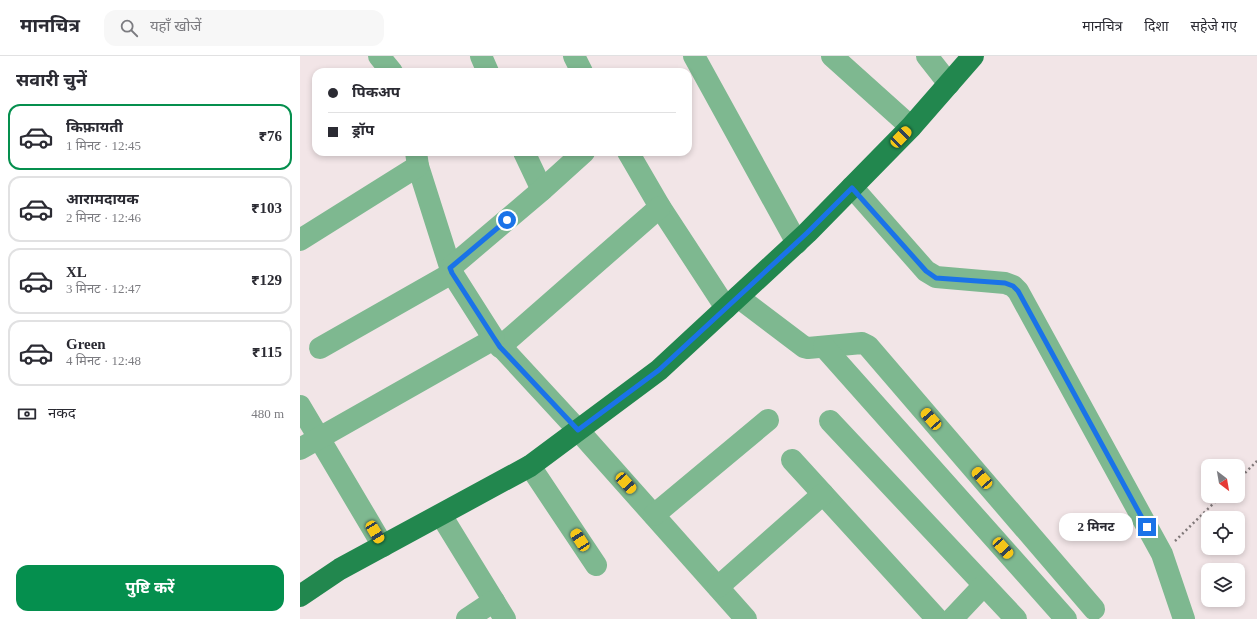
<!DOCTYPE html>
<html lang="hi">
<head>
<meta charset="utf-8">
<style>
	body { margin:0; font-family:"Times New Roman","Noto Sans Devanagari",serif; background:#f7f7f7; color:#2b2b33; height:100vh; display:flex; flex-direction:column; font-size:15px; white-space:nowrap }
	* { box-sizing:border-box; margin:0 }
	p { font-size:13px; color:#7c7c81 }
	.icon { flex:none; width:22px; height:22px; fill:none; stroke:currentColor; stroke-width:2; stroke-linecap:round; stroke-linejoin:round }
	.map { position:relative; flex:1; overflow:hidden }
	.sheet { display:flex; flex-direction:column; background:#fff; width:300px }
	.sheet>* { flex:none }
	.top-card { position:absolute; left:12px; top:12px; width:380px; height:88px; border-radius:12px; box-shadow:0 2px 6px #0003; display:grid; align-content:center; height:88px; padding:0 16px; background:#fff }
	.needle { width:26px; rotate:149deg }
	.controls { position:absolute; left:901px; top:403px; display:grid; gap:8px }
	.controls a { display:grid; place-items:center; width:44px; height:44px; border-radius:8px; background:#fff; box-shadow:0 2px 6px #0003; font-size:20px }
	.end { position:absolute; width:18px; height:18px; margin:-9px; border:5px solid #1a73e8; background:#fff; box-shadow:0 0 0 2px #fff }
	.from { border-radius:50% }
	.bubble { position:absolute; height:28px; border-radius:12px; background:#fff; box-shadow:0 2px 6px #0003; font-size:13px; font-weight:700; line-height:28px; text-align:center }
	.car { position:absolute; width:12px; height:24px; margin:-12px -6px; border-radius:5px; box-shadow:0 0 3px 1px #0007; background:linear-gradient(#f5c518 24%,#345 0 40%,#f5c518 0 76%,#345 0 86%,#f5c518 0) }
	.top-card b { display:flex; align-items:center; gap:14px; height:38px; font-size:15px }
	.top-card b+b { border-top:1px solid #e1e1e2 }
	.top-card i { width:10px; height:10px; background:#2b2b33 }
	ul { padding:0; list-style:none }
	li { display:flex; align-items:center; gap:12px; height:66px; margin:0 8px 6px; padding:0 8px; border:2px solid #e1e1e2; border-radius:12px }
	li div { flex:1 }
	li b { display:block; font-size:15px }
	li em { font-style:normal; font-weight:700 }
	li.active { border-color:#058f4e }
	li>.icon { width:36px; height:36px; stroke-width:1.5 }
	h2 { padding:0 16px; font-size:18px; line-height:48px }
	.pay { display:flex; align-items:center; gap:10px; height:44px; padding:0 16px; font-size:15px }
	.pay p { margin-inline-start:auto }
	.cta { display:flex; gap:8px; margin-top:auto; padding:8px 16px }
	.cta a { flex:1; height:46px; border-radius:12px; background:#058f4e; color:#fff; font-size:16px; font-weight:700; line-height:46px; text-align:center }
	header { display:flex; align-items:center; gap:24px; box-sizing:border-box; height:56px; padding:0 20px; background:#fff; border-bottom:1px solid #e1e1e2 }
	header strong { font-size:19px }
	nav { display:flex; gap:22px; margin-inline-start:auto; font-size:14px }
	.search { width:280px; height:36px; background:#f7f7f7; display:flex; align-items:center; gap:10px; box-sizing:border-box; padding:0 14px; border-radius:12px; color:#7c7c81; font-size:15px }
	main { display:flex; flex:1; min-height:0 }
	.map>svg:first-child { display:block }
</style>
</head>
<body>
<header>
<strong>मानचित्र</strong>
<div class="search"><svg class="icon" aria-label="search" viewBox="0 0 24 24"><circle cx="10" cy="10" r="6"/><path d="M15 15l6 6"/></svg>यहाँ खोजें</div>
<nav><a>मानचित्र</a><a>दिशा</a><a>सहेजे गए</a></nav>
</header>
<main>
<section class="sheet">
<h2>सवारी चुनें</h2>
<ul>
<li class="active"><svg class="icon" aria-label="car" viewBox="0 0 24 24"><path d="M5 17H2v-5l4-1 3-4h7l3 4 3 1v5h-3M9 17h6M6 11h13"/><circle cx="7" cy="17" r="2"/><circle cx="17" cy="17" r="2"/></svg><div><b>किफ़ायती</b><p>1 मिनट · 12:45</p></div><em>₹76</em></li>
<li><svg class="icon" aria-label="car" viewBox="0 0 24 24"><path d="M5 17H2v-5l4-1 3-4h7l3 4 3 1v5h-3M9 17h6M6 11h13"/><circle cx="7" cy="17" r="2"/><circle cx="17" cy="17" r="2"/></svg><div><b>आरामदायक</b><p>2 मिनट · 12:46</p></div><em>₹103</em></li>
<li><svg class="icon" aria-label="car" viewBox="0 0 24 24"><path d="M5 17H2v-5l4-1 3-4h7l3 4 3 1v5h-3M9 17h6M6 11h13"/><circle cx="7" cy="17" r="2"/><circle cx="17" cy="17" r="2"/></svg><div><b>XL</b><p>3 मिनट · 12:47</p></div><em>₹129</em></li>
<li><svg class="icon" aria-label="car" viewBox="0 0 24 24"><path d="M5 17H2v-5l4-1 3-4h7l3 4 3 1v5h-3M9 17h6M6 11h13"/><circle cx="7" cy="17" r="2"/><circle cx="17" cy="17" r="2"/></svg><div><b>Green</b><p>4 मिनट · 12:48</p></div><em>₹115</em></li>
</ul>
<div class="pay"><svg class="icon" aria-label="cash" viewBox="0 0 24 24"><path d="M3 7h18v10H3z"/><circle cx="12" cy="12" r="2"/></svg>नकद<p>480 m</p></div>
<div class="cta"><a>पुष्टि करें</a></div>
</section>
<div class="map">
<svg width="957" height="563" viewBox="0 0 957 563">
	<rect width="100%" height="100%" fill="#f2e5e7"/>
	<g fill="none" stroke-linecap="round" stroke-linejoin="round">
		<!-- path -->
		<g stroke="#81797a" stroke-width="2.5" stroke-dasharray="2 3" stroke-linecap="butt">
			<polyline points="938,424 957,405"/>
			<polyline points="875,485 921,440"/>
		</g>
		<!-- minor -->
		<g stroke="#7eb890" stroke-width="22">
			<polyline points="79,0 92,16"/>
			<polyline points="181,0 188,16"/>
			<polyline points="274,0 282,16"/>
			<polyline points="394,0 497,187"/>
			<polyline points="532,0 611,71"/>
			<polyline points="627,0 649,28"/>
			<polyline points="116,96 118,110 152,217 194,283 278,374 446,563"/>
			<polyline points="224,96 242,134"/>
			<polyline points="328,96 360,151 426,252"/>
			<polyline points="552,131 626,215 636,221 705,227 713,230 718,235 862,498 884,563"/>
			<polyline points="0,184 118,110"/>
			<polyline points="150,212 242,134 284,96"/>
			<polyline points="438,241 504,291 508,292 562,287 568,290 794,553"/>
			<polyline points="200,291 360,151"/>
			<polyline points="524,291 766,563"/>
			<polyline points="20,292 152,217"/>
			<polyline points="0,350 83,490"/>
			<polyline points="530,365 716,563"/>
			<polyline points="0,393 194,283"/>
			<polyline points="492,404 637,563"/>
			<polyline points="230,410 296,509"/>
			<polyline points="141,459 205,563"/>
			<polyline points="354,459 468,364"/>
			<polyline points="418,531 523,438"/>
			<polyline points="167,563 194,545"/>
			<polyline points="652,563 684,529"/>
		</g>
		<!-- major -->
		<polyline stroke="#22874e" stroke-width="22" points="0,540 40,513 230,410 359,314 507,177 611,71 673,0"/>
	</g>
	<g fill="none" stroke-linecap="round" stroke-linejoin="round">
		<!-- route -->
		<polyline stroke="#1a73e8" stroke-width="5" points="207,164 150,212 152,217 194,282 200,291 278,374 359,314 507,177 552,132 626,215 636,222 705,227 713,230 718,235 847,471"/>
	</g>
</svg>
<div class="controls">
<a><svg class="needle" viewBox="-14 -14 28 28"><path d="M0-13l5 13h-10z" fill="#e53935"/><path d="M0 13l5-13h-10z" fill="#7c7c81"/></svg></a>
<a><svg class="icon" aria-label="locate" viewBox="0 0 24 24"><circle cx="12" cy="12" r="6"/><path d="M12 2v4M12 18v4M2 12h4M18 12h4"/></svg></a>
<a><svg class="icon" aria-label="layers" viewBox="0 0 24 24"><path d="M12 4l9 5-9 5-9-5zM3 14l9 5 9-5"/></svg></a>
</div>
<i class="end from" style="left:207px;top:164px"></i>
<i class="end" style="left:847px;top:471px"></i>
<div class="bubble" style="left:759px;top:457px;width:74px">2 मिनट</div>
<i class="car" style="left:601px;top:81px;rotate:44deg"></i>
<i class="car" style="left:631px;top:363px;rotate:319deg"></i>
<i class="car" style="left:682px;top:422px;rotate:319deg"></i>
<i class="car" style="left:326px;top:427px;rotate:138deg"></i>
<i class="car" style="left:75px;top:476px;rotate:149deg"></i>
<i class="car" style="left:280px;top:484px;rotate:327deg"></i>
<i class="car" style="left:703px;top:492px;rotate:138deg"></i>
<div class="top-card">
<b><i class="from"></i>पिकअप</b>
<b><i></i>ड्रॉप</b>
</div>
</div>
</main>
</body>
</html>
